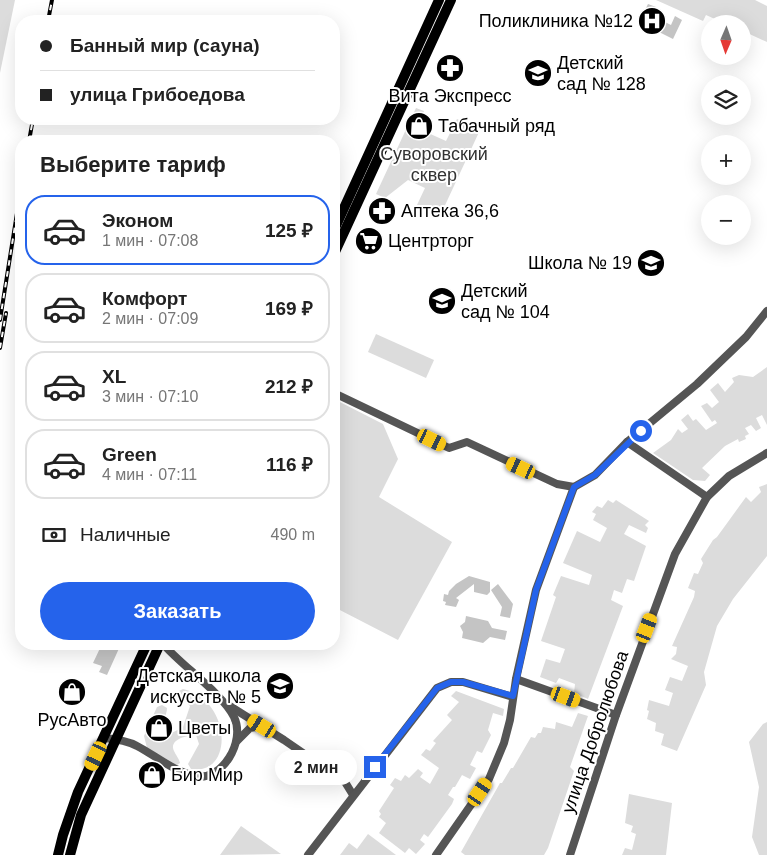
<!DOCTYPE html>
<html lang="ru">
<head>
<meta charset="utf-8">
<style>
	body { margin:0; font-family:Helvetica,sans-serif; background:#f2f2f2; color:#222; height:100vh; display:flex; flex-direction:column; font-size:19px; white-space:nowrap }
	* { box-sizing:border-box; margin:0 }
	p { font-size:16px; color:#767676 }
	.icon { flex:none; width:28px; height:28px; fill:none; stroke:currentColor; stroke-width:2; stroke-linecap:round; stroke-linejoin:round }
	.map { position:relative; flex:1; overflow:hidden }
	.side { position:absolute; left:15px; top:135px; width:325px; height:515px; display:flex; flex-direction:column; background:#fff; border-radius:20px; box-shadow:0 5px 20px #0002 }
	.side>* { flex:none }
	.top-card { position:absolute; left:15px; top:15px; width:325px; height:110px; border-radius:20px; box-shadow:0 5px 20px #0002; display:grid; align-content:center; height:110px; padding:0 25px; background:#fff }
	.needle { width:32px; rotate:182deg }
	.buttons { position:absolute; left:701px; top:15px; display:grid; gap:10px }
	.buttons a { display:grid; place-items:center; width:50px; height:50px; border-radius:50%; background:#fff; box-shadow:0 5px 20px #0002; font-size:25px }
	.end { position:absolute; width:22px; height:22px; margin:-11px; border:6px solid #2563eb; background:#fff; box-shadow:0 0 0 2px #fff }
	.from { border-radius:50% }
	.bubble { position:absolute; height:35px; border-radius:18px; background:#fff; box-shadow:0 5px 20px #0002; font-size:16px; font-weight:700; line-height:35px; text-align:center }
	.car { position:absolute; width:15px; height:30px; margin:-15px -8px; border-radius:6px; box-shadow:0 0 4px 1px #0007; background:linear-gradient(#f5c518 24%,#345 0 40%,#f5c518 0 76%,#345 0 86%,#f5c518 0) }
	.top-card b { display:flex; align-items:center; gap:18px; height:48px; font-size:19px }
	.top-card b+b { border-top:1px solid #e0e0e0 }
	.top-card i { width:12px; height:12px; background:#222 }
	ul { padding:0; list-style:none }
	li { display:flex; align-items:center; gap:15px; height:70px; margin:0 10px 8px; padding:0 15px; border:2px solid #e0e0e0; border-radius:20px }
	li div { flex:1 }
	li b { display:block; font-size:19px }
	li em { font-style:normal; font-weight:700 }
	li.selected { border-color:#2563eb }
	li>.icon { width:45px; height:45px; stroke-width:1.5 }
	h2 { padding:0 25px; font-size:22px; line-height:60px }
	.pay { display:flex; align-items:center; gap:12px; height:55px; padding:0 25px; font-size:19px }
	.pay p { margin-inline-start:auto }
	.action { display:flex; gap:10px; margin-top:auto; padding:10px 25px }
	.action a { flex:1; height:58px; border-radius:30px; background:#2563eb; color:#fff; font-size:20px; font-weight:700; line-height:58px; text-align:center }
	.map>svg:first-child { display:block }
</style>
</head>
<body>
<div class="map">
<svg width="767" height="855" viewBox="0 0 767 855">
	<rect width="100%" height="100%" fill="#fff"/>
	<!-- green -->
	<g fill="#dcdcdc">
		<polygon points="0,0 15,0 0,73"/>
		<polygon points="656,0 755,0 767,6 767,42 743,31 742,24 726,24 706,15 703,21"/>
		<polygon points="416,108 424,111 417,128 446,141 457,119 480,130 440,216 417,205 425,188 408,180 385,198 376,194"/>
		<polygon points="376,334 434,360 426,378 368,352"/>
		<polygon points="767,367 767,425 762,415 756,418 761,428 756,431 751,425 745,428 749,434 745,436 746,439 739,442 738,439 725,446 702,468 710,475 705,481 693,480 653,453 671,440 678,429 682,433 688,429 681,420 688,414 693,421 696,419 706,430 717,423 715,420 712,422 701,406 707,403 712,408 719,402 710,390 718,383 725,392 734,382 732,378 739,375 753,377"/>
		<polygon points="334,399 383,424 398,459 379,497 452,542 398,640 334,607"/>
		<polygon points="767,484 767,556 733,599 717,626 704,672 706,685 677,751 661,745 664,734 655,731 656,723 647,719 649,711 647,710 649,700 669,706 673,693 665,690 670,677 682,681 688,666 671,659 676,654 677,647 672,646 694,597 695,591 688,588 694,573 698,574 703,563 701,559 713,540 717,537 746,497 751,502 761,492 759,487"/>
		<polygon points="608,500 613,503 616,500 649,521 645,525 648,528 646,533 629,525 624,534 646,546 634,581 627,579 622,593 614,590 611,600 623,606 588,699 574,693 575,684 559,678 556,683 540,677 546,659 560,663 565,649 541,641 556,597 553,595 561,576 589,585 592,575 563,563 577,531 600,542 607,528 593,520 596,514 592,512 597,506 602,508"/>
		<path d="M183,689c48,10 52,87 8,80l-3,-5 11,-20 -3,-9c-6,0 -24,3 -23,13 1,5 6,10 7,15l-3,2 -30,-17 -3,-12 13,-29 5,-2 5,3c0,8 -6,14 -7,23l8,4 15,-8 7,-21 -12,-11 1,-4z"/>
		<polygon points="456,691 504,709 503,716 493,713 488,730 491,735 482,753 477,751 470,765 476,768 470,779 462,775 455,787 453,787 448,795 454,799 452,804 428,837 424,834 420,840 425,844 416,854 409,848 405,853 379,833 386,823 379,817 381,814 379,811 394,788 390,785 395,778 401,781 405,775 409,778 418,769 423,773 420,777 430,784 439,768 421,755 426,749 430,751 436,743 433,741 452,720 447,715 459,702 451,696"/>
		<polygon points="578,713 588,716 570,767 574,771 548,848 544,855 465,855 461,852 500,783 502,783 511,768 513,768 531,737 535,738 538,733 541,733 543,727 555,729 556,722 572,727"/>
		<polygon points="767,722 767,855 759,855 752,837 759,787 749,742 763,724"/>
		<polygon points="629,794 672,803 666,855 615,855 622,855 625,848 632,850 636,834 631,832 633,826 625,823"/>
		<polygon points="241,826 281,854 220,855"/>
		<polygon points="368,834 396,855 340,855 349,843 357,849"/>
	</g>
	<!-- building -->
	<g fill="#c4c4c4">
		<polygon points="648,4 656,7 652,16 661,20 671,25 675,16 682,20 673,39 639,22"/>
		<polygon points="469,576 490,582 490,592 487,595 474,592 474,584 456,598 459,600 456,607 445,605 446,602 443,601 444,594 448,595 449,591 456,584"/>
		<polygon points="498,584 513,604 510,618 500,616 502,607 491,590"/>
		<polygon points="466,616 488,621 492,628 507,631 505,640 490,637 483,643 462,638 463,632 460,626 465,622"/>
		<polygon points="102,644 121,644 107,675 99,672 102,666 93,663"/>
	</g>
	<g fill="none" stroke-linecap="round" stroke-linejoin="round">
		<!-- minor -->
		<g stroke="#555" stroke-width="8">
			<polyline points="334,393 449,448 467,442 557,484 574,487"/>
			<polyline points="627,442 707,497"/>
			<polyline points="516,679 616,715"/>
			<polyline points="228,705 284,740 345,782 353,795"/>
			<path d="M104,738c11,1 24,3 33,8 19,10 36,25 58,30 27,6 51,-35 39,-59 -12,-24 -52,-51 -71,-73"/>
			<polyline points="237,741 250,728 262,726"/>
			<polyline points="308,855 437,688 451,682 463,682 513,697"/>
			<polyline points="436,855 489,779 504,743 510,720 516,679 536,590 574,487 595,475 627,442 697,384 746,337 767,311"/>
			<polyline points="570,855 616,715 675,554 707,497 729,476 767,453"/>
		</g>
		<!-- major -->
		<g stroke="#000" stroke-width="10">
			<polyline points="334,230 439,0"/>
			<polyline points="334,254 451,0"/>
			<polyline points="58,855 63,835 78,792 147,644"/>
			<polyline points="70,855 81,815 160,644"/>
		</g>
		<defs>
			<g id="rail">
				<polyline points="48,21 52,0"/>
				<polyline points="29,141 33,119"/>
				<polyline points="0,320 21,188"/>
				<polyline points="0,348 6,313"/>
			</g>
		</defs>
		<!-- rail casing -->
		<use href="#rail" stroke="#000" stroke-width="4"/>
		<!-- rail -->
		<use href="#rail" stroke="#fff" stroke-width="2" stroke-dasharray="5.5" stroke-linecap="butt"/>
	</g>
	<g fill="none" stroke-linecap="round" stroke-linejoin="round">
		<!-- route -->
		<polyline stroke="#2563eb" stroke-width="6" points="375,767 437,688 451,682 463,682 513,696 536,590 574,487 595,475 641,431"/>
	</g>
	<!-- icons -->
	<defs>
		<symbol id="hospital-disc" viewBox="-11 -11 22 22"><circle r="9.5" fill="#000" stroke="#fff"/><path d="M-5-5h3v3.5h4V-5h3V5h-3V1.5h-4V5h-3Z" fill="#fff"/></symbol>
		<symbol id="pharmacy-disc" viewBox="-11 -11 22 22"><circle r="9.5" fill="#000" stroke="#fff"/><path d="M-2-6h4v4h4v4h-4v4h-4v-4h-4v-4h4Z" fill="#fff"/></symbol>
		<symbol id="school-disc" viewBox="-11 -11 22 22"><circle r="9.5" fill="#000" stroke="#fff"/><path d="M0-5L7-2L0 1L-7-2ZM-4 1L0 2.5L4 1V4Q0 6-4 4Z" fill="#fff"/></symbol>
		<symbol id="shop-disc" viewBox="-11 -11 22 22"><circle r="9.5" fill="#000" stroke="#fff"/><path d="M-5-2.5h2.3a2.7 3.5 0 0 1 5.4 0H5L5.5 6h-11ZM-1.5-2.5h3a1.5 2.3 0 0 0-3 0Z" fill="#fff"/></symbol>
		<symbol id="supermarket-disc" viewBox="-11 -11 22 22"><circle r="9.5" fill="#000" stroke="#fff"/><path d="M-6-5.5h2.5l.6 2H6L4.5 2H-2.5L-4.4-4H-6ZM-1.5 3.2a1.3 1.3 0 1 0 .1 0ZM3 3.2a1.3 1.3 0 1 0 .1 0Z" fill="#fff"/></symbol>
	</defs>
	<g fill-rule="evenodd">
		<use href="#hospital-disc" x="636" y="5" width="32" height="32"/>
		<use href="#pharmacy-disc" x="434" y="52" width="32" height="32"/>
		<use href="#school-disc" x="522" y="57" width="32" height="32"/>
		<use href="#shop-disc" x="403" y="110" width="32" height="32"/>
		<use href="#pharmacy-disc" x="366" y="195" width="32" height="32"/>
		<use href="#supermarket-disc" x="353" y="225" width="32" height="32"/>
		<use href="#school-disc" x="635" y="247" width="32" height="32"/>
		<use href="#school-disc" x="426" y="285" width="32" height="32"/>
		<use href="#school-disc" x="264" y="670" width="32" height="32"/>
		<use href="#shop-disc" x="56" y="676" width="32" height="32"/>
		<use href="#shop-disc" x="143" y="712" width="32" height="32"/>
		<use href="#shop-disc" x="136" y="759" width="32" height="32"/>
	</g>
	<g text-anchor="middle" stroke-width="4" stroke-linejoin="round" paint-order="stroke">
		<!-- poi labels -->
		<g font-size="18" fill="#000" stroke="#fff" text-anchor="start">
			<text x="633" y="27" text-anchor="end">Поликлиника №12</text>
			<text x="557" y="69">Детский<tspan x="557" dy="21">сад № 128</tspan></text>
			<text x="450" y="102" text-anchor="middle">Вита Экспресс</text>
			<text x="438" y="132">Табачный ряд</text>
			<text x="401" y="217">Аптека 36,6</text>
			<text x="388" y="247">Центрторг</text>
			<text x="632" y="269" text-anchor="end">Школа № 19</text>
			<text x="461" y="297">Детский<tspan x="461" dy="21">сад № 104</tspan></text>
			<text x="261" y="682" text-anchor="end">Детская школа<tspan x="261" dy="21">искусств № 5</tspan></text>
			<text x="72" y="726" text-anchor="middle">РусАвто</text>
			<text x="178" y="734">Цветы</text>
			<text x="171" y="781">Бир Мир</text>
		</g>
		<!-- park labels -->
		<g font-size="18" fill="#333" stroke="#fff">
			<text x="434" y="160">Суворовский<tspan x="434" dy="21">сквер</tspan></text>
		</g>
		<!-- street labels -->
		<g font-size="18" fill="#000" stroke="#fff">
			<text transform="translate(595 732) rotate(-71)" y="6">улица Добролюбова</text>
		</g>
	</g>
</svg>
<div class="buttons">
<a><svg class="needle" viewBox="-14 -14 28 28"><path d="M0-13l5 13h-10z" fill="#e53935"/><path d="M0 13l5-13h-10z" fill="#767676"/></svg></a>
<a><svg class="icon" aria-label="layers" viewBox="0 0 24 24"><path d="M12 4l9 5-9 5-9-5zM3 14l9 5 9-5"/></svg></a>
<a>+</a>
<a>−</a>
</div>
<i class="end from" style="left:641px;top:431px"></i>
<i class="end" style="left:375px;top:767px"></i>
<div class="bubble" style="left:275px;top:750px;width:82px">2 мин</div>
<i class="car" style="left:432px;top:440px;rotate:116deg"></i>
<i class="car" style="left:521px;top:468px;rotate:295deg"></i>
<i class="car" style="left:647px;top:628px;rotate:21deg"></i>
<i class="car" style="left:566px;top:697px;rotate:110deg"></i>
<i class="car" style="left:262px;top:726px;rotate:301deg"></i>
<i class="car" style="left:96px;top:756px;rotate:205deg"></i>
<i class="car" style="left:480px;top:792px;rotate:34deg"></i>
<div class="top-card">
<b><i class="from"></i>Банный мир (сауна)</b>
<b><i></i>улица Грибоедова</b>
</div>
<section class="side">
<h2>Выберите тариф</h2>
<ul>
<li class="selected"><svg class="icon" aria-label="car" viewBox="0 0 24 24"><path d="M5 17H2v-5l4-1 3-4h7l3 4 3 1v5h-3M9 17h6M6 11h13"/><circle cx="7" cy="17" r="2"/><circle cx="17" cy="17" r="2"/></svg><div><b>Эконом</b><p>1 мин · 07:08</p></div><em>125 ₽</em></li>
<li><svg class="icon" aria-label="car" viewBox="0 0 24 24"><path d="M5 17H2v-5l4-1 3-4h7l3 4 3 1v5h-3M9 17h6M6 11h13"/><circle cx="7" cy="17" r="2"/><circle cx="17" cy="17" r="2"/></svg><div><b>Комфорт</b><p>2 мин · 07:09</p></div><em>169 ₽</em></li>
<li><svg class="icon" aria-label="car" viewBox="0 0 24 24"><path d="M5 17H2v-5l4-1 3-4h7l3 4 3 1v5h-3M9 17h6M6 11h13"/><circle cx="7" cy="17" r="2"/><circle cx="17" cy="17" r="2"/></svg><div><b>XL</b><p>3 мин · 07:10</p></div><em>212 ₽</em></li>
<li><svg class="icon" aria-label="car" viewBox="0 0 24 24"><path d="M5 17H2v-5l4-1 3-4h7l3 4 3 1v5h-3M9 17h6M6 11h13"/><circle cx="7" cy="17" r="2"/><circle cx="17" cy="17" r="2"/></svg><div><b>Green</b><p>4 мин · 07:11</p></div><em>116 ₽</em></li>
</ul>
<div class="pay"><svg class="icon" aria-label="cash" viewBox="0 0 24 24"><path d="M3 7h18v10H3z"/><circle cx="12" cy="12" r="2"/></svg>Наличные<p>490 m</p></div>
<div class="action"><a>Заказать</a></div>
</section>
</div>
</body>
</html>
